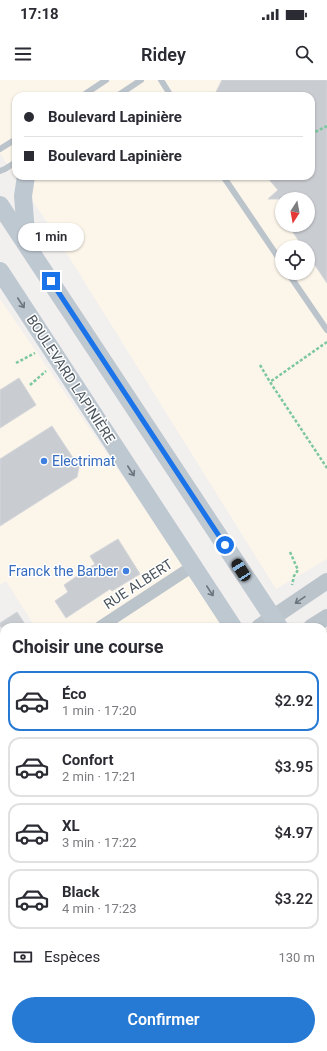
<!DOCTYPE html>
<html lang="fr">
<head>
<meta charset="utf-8">
<style>
	body { margin:0; font-family:Roboto,sans-serif; background:#f7f7f7; color:#2b2b33; height:100vh; display:flex; flex-direction:column; font-size:15px; white-space:nowrap }
	* { box-sizing:border-box; margin:0 }
	p { font-size:13px; color:#7c7c81 }
	.icon { flex:none; width:22px; height:22px; fill:none; stroke:currentColor; stroke-width:2; stroke-linecap:round; stroke-linejoin:round }
	.map { position:relative; flex:1; overflow:hidden }
	.side { position:absolute; left:0px; top:543px; width:327px; height:428px; display:flex; flex-direction:column; background:#fff; border-radius:12px 12px 0 0; box-shadow:0 1px 3px #0004 }
	.side>* { flex:none }
	.guide { position:absolute; left:12px; top:12px; width:303px; height:88px; border-radius:12px; box-shadow:0 1px 3px #0004; display:grid; align-content:center; height:88px; padding:0 12px; background:#fff }
	.needle { width:26px; rotate:191deg }
	.fabs { position:absolute; left:275px; top:112px; display:grid; gap:8px }
	.fabs a { display:grid; place-items:center; width:40px; height:40px; border-radius:50%; background:#fff; box-shadow:0 1px 3px #0004; font-size:20px }
	.end { position:absolute; width:18px; height:18px; margin:-9px; border:5px solid #1a73e8; background:#fff; box-shadow:0 0 0 2px #fff }
	.from { border-radius:50% }
	.bubble { position:absolute; height:28px; border-radius:14px; background:#fff; box-shadow:0 1px 3px #0004; font-size:13px; font-weight:600; line-height:28px; text-align:center }
	.car { position:absolute; width:12px; height:24px; margin:-12px -6px; border-radius:5px; box-shadow:0 0 3px 1px #0007; background:linear-gradient(#222 24%,#8ab4d8 0 40%,#222 0 76%,#8ab4d8 0 86%,#222 0) }
	.guide b { display:flex; align-items:center; gap:14px; height:38px; font-size:15px }
	.guide b+b { border-top:1px solid #e1e1e2 }
	.guide i { width:10px; height:10px; background:#2b2b33 }
	ul { padding:0; list-style:none }
	li { display:flex; align-items:center; gap:12px; height:60px; margin:0 8px 6px; padding:0 4px; border:2px solid #e1e1e2; border-radius:12px }
	li div { flex:1 }
	li b { display:block; font-size:15px }
	li em { font-style:normal; font-weight:600 }
	li.selected { border-color:#277ad4 }
	li>.icon { width:36px; height:36px; stroke-width:1.5 }
	h2 { padding:0 12px; font-size:18px; line-height:48px }
	.pay { display:flex; align-items:center; gap:10px; height:44px; padding:0 12px; font-size:15px }
	.pay p { margin-inline-start:auto }
	.cta { display:flex; gap:8px; margin-top:auto; padding:8px 12px }
	.cta a { flex:1; height:46px; border-radius:24px; background:#277ad4; color:#fff; font-size:16px; font-weight:600; line-height:46px; text-align:center }
	.status { display:flex; justify-content:space-between; align-items:center; height:28px; padding:0 20px; background:#fff; direction:ltr }
	.status svg { height:11px; fill:currentColor }
	header { display:flex; justify-content:space-between; align-items:center; height:52px; padding:0 12px; background:#fff; font-size:18px; font-weight:600 }
	.map>svg:first-child { display:block }
</style>
</head>
<body>
<div class="status"><b>17:18</b><svg viewBox="0 0 49 12"><path d="M0 12V9h3v3zM5 12V6h3v6zM10 12V3h3v9zM15 12V0h3v12zM26 1h20v11H26zM47 4h2v5h-2z"/></svg></div>
<header><svg class="icon" aria-label="menu" viewBox="0 0 24 24"><path d="M4 6h16M4 12h16M4 18h16"/></svg>Ridey<svg class="icon" aria-label="search" viewBox="0 0 24 24"><circle cx="10" cy="10" r="6"/><path d="M15 15l6 6"/></svg></header>
<div class="map">
<svg width="327" height="971" viewBox="0 0 327 971">
	<rect width="100%" height="100%" fill="#f2efef"/>
	<!-- commercial -->
	<g fill="#fbf5ea" fill-rule="evenodd">
		<path d="M0,0h327v479l-51,30 -229,-367 -47,-68zM16,16h295v80h-295zM282,119h26v26h-26zM282,167h26v26h-26z"/>
		<polygon points="0,219 135,414 223,547 35,547 6,501 0,505"/>
		<polygon points="327,564 327,604 323,598 323,567"/>
		<polygon points="323,698 327,704 327,971 308,971 306,967 323,967"/>
	</g>
	<!-- building -->
	<g fill="#c9ccd1" stroke="#d4d6da">
		<polygon points="222,0 327,0 327,203 308,175 308,167 303,167 288,145 308,145 308,119 268,119 278,110 266,96 311,96 311,16 214,16"/>
		<polygon points="19,298 36,325 0,348 0,310"/>
		<polygon points="52,346 79,387 77,397 0,446 0,379"/>
		<polygon points="118,459 140,494 112,511 110,509 66,538 55,521 68,512 64,505 95,484 90,476"/>
		<polygon points="17,532 27,547 0,547 0,543"/>
	</g>
	<g fill="none" stroke-linecap="round" stroke-linejoin="round">
		<!-- path -->
		<g stroke="#7cc79f" stroke-width="2.5" stroke-dasharray="3 2" stroke-linecap="butt">
			<polyline points="311,54 327,46"/>
			<polyline points="308,182 311,180"/>
			<polyline points="327,262 270,302 327,388"/>
			<polyline points="16,283 35,273"/>
			<polyline points="260,285 270,302"/>
			<polyline points="30,305 46,291"/>
			<polyline points="290,472 298,490 294,496 292,505"/>
			<polyline points="323,709 327,716"/>
		</g>
		<!-- service -->
		<g stroke="#bcc4cb" stroke-width="6">
			<polyline points="161,0 171,16"/>
			<polyline points="82,16 106,0"/>
			<polyline points="117,16 141,0"/>
			<polyline points="0,69 16,59"/>
			<polyline points="0,91 5,89 16,82"/>
			<polyline points="223,96 282,183"/>
			<polyline points="288,193 327,250"/>
		</g>
		<!-- minor -->
		<g stroke="#bcc4cb" stroke-width="12">
			<polyline points="100,547 193,486"/>
			<polyline points="0,612 4,609"/>
			<polyline points="323,642 327,640"/>
			<polyline points="0,848 4,845"/>
		</g>
		<!-- tertiary -->
		<g stroke="#bcc4cb" stroke-width="16">
			<polyline points="259,547 327,501"/>
			<polyline points="311,547 327,537"/>
		</g>
		<!-- secondary -->
		<g stroke="#bec8d1" stroke-width="18">
			<polyline points="26,96 23,116 27,165"/>
			<polyline points="0,125 279,547"/>
			<polyline points="0,191 233,547"/>
			<polyline points="323,621 327,628"/>
			<polyline points="323,684 327,690"/>
		</g>
	</g>
	<!-- one-way arrows -->
	<defs><path id="oneway-shaft" d="M-6 0H5M1.5-3L5.5 0L1.5 3" fill="none" stroke-width="1.6" stroke-linecap="round" stroke-linejoin="round"/></defs>
	<g stroke="#6c767e">
		<use href="#oneway-shaft" transform="translate(21 223) rotate(57)"/>
		<use href="#oneway-shaft" transform="translate(131 391) rotate(57)"/>
		<use href="#oneway-shaft" transform="translate(210 511) rotate(57)"/>
	</g>
	<use stroke="#6c757d" href="#oneway-shaft" transform="translate(300 520) rotate(145)"/>
	<g fill="none" stroke-linecap="round" stroke-linejoin="round">
		<!-- route -->
		<polyline stroke="#1a73e8" stroke-width="5" points="51,201 225,465"/>
	</g>
	<!-- markers -->
	<g fill="#3f7fe0" stroke="#fff" stroke-width="1.5">
		<circle cx="44" cy="381" r="4"/>
		<circle cx="126" cy="491" r="4"/>
	</g>
	<g text-anchor="middle" stroke-width="3" stroke-linejoin="round" paint-order="stroke">
		<!-- street labels -->
		<g font-size="14" fill="#49535b" stroke="#fff">
			<text transform="translate(71 299) rotate(57)" y="5">BOULEVARD LAPINIÈRE</text>
			<text transform="translate(138 504) rotate(-33)" y="5">RUE ALBERT</text>
		</g>
		<!-- shop labels -->
		<g font-size="14" fill="#366cbe" stroke="#fff" text-anchor="start">
			<text x="52" y="386">Electrimat</text>
			<text x="118" y="496" text-anchor="end">Franck the Barber</text>
		</g>
	</g>
</svg>
<div class="fabs">
<a><svg class="needle" viewBox="-14 -14 28 28"><path d="M0-13l5 13h-10z" fill="#e53935"/><path d="M0 13l5-13h-10z" fill="#7c7c81"/></svg></a>
<a><svg class="icon" aria-label="locate" viewBox="0 0 24 24"><circle cx="12" cy="12" r="6"/><path d="M12 2v4M12 18v4M2 12h4M18 12h4"/></svg></a>
</div>
<i class="end from" style="left:225px;top:465px"></i>
<i class="end" style="left:51px;top:201px"></i>
<div class="bubble" style="left:18px;top:143px;width:66px">1 min</div>
<i class="car" style="left:241px;top:490px;rotate:327deg"></i>
<div class="guide">
<b><i class="from"></i>Boulevard Lapinière</b>
<b><i></i>Boulevard Lapinière</b>
</div>
<section class="side">
<h2>Choisir une course</h2>
<ul>
<li class="selected"><svg class="icon" aria-label="car" viewBox="0 0 24 24"><path d="M5 17H2v-5l4-1 3-4h7l3 4 3 1v5h-3M9 17h6M6 11h13"/><circle cx="7" cy="17" r="2"/><circle cx="17" cy="17" r="2"/></svg><div><b>Éco</b><p>1 min · 17:20</p></div><em>$2.92</em></li>
<li><svg class="icon" aria-label="car" viewBox="0 0 24 24"><path d="M5 17H2v-5l4-1 3-4h7l3 4 3 1v5h-3M9 17h6M6 11h13"/><circle cx="7" cy="17" r="2"/><circle cx="17" cy="17" r="2"/></svg><div><b>Confort</b><p>2 min · 17:21</p></div><em>$3.95</em></li>
<li><svg class="icon" aria-label="car" viewBox="0 0 24 24"><path d="M5 17H2v-5l4-1 3-4h7l3 4 3 1v5h-3M9 17h6M6 11h13"/><circle cx="7" cy="17" r="2"/><circle cx="17" cy="17" r="2"/></svg><div><b>XL</b><p>3 min · 17:22</p></div><em>$4.97</em></li>
<li><svg class="icon" aria-label="car" viewBox="0 0 24 24"><path d="M5 17H2v-5l4-1 3-4h7l3 4 3 1v5h-3M9 17h6M6 11h13"/><circle cx="7" cy="17" r="2"/><circle cx="17" cy="17" r="2"/></svg><div><b>Black</b><p>4 min · 17:23</p></div><em>$3.22</em></li>
</ul>
<div class="pay"><svg class="icon" aria-label="cash" viewBox="0 0 24 24"><path d="M3 7h18v10H3z"/><circle cx="12" cy="12" r="2"/></svg>Espèces<p>130 m</p></div>
<div class="cta"><a>Confirmer</a></div>
</section>
</div>
</body>
</html>
